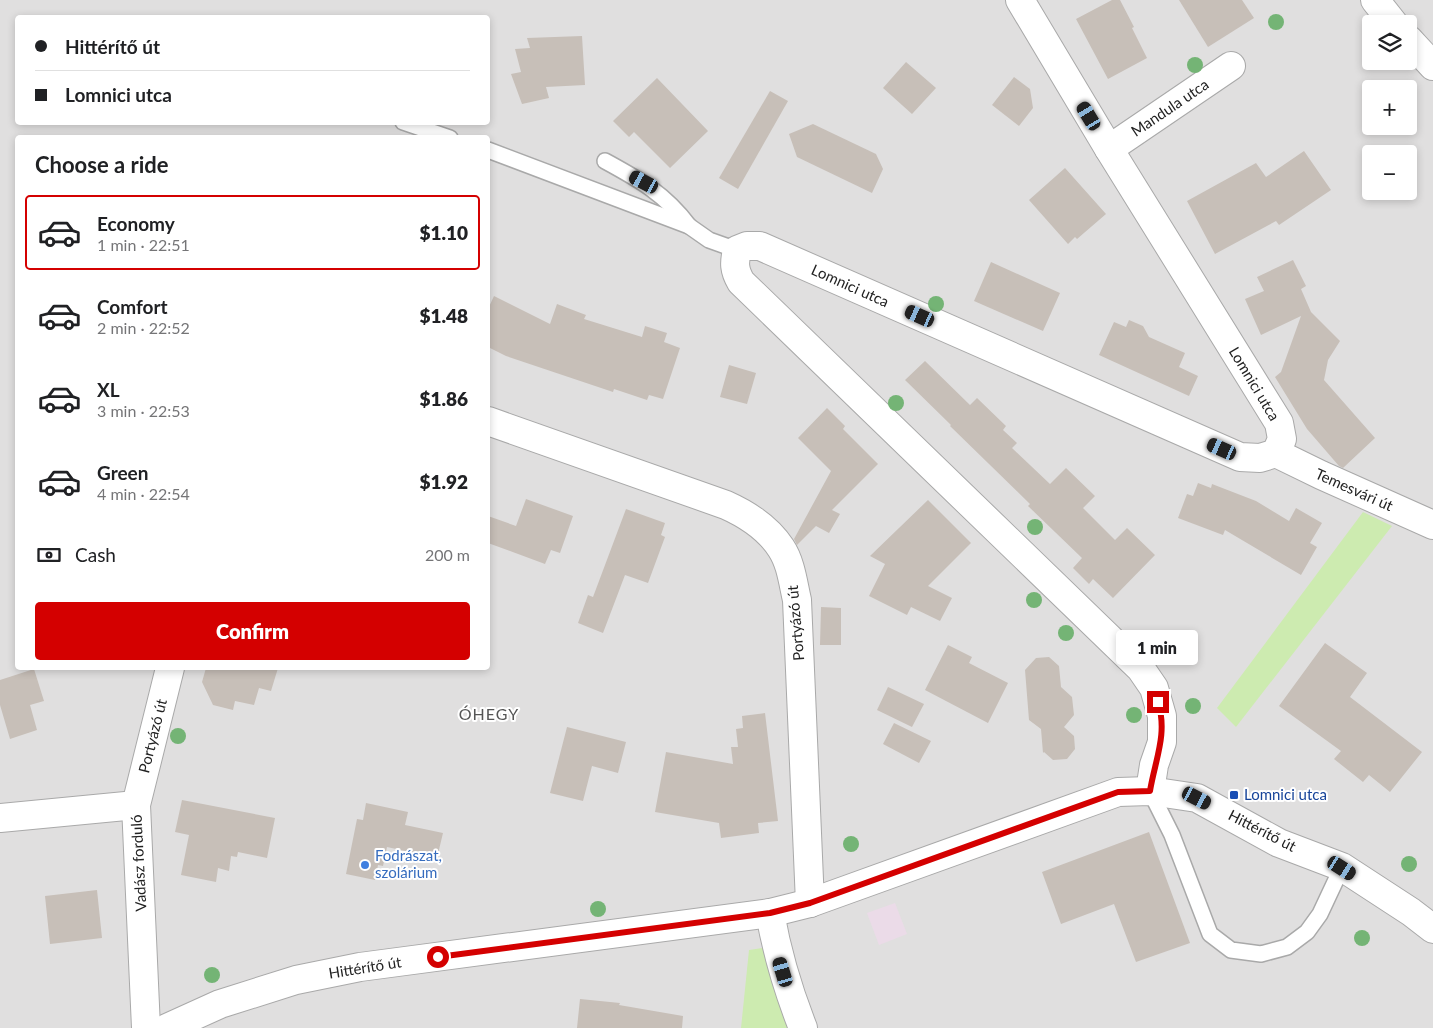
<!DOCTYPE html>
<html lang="en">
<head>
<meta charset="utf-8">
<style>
	body { margin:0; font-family:Lato,sans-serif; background:#f2f2f2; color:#202124; height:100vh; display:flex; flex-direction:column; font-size:19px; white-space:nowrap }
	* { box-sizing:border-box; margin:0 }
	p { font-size:16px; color:#757577 }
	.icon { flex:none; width:28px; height:28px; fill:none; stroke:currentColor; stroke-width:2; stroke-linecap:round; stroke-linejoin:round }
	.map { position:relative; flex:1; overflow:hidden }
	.panel { position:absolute; left:15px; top:135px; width:475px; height:535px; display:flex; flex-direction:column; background:#fff; border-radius:5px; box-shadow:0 2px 8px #0003 }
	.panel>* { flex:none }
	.hud { position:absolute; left:15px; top:15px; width:475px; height:110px; border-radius:5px; box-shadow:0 2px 8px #0003; display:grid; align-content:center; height:110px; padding:0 20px; background:#fff }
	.tools { position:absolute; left:1362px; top:15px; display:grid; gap:10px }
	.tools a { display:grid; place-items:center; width:55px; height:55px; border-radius:5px; background:#fff; box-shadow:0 2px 8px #0003; font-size:25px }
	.end { position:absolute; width:22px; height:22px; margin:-11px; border:6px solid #d40000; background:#fff; box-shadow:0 0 0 2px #fff }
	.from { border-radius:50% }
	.bubble { position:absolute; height:35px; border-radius:5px; background:#fff; box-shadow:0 2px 8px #0003; font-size:16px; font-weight:800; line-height:35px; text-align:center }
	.car { position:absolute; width:15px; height:30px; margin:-15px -8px; border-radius:6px; box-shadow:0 0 4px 1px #0007; background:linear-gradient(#222 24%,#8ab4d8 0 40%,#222 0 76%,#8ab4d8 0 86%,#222 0) }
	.hud b { display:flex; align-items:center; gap:18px; height:48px; font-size:19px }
	.hud b+b { border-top:1px solid #e0e0e0 }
	.hud i { width:12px; height:12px; background:#202124 }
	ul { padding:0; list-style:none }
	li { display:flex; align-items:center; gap:15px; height:75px; margin:0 10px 8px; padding:0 10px; border:2px solid transparent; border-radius:5px }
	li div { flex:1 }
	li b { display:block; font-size:19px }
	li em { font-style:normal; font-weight:800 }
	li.current { border-color:#d40000 }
	li>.icon { width:45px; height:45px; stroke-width:1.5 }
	h2 { padding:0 20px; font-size:22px; line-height:60px }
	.pay { display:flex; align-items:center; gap:12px; height:55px; padding:0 20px; font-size:19px }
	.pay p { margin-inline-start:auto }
	.primary-button { display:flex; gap:10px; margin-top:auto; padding:10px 20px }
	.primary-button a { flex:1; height:58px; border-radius:5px; background:#d40000; color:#fff; font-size:20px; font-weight:800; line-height:58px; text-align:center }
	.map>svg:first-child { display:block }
</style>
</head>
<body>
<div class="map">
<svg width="1433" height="1028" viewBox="0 0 1433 1028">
	<rect width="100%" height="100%" fill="#f2efe9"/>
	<!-- residential -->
	<path fill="#e0dfdf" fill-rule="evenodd" d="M0,0h1433v1028h-1433zM18,18h470v104h-470zM1371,24h38v37h-38zM1371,89h38v37h-38zM18,138h470v530h-470zM1371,154h38v37h-38z"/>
	<!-- industrial -->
	<polygon fill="#ebdbe8" points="895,903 907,934 879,945 867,913"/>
	<!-- grass -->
	<g fill="#cdebb0">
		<polygon points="1363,512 1392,526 1236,727 1217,708"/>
		<polygon points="769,947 792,1028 741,1028 749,950"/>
	</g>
	<!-- building -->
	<g fill="#c7bfb8">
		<polygon points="1112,0 1120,0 1134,27 1132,28 1147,58 1108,79 1076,19"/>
		<polygon points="1179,0 1242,0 1254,18 1208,47"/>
		<polygon points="582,36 585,85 546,87 549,98 522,104 511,74 521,72 515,49 530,48 527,38"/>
		<polygon points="906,62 936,88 912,114 883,88"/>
		<polygon points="1014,77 1030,89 1033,108 1019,126 992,105"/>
		<polygon points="657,78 708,131 670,168 634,132 629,137 613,121"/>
		<polygon points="770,91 788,101 738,189 719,178"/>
		<polygon points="813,124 876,154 883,169 872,193 797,157 789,134"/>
		<polygon points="1304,151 1331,190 1279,225 1276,221 1215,254 1187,201 1256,163 1266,177"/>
		<polygon points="1065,168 1106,214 1077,239 1075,237 1068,244 1029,200"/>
		<polygon points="1293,260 1306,286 1301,289 1311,312 1340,341 1328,360 1324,380 1375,438 1343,468 1339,466 1307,429 1275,377 1281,372 1301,316 1261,335 1245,299 1264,291 1257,277"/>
		<polygon points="991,262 1060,293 1043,331 974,301"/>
		<polygon points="494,296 550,324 557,304 586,315 584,319 642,337 645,326 667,333 664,342 680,348 663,399 649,395 647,400 614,389 613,392 506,356 488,347 488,309"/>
		<polygon points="1129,320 1143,326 1149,337 1185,353 1179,367 1198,376 1189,396 1099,355 1114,322 1126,327"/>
		<polygon points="925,361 970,405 977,398 1006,426 1003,430 1017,443 1012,448 1050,484 1066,468 1095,496 1083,508 1115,540 1127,528 1155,555 1113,598 1093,579 1089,584 1073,568 1082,558 1028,506 1030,504 950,426 951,425 905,380"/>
		<polygon points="729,365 756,373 747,404 720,397"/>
		<polygon points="827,408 845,426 843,429 878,464 832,510 840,514 829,533 816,526 797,545 794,539 831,471 798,438"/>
		<polygon points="1198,483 1211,488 1212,484 1256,501 1289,521 1296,508 1322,523 1310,543 1317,547 1301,575 1225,530 1223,535 1178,518 1187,494 1193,496"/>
		<polygon points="526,499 573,516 560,553 551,550 545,564 488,543 488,516 516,526"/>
		<polygon points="928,500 971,543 928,586 952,598 940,621 911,607 907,615 869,596 885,564 870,556"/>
		<polygon points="626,509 665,523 661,535 665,537 648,583 625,575 603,633 578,623 588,595 593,597"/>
		<polygon points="821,607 841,608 841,645 820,645"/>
		<polygon points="1325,643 1367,673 1350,697 1422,752 1390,792 1369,775 1363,782 1334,759 1341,751 1279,706"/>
		<polygon points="948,645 972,657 969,663 1008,683 988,723 925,690"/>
		<polygon points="1049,657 1059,666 1061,687 1072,697 1074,715 1064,727 1074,736 1075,749 1067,759 1053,760 1044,752 1043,753 1041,729 1029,720 1025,670 1036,658"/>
		<polygon points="206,668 278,668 271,691 259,688 254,705 235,701 233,710 213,705 202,682"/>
		<polygon points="34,669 44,701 30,705 37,730 10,739 0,705 0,680"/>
		<polygon points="888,687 924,704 912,727 877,710"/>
		<polygon points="765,713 778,821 758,823 759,833 721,838 719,823 655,812 666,752 733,764 731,747 738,747 736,729 743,728 742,716"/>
		<polygon points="894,723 931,741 919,763 883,744"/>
		<polygon points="567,727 626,742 618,773 592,766 583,801 550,793"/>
		<polygon points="182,800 275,818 267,858 238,852 237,857 231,856 229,871 218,868 216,882 181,875 189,835 175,832"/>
		<polygon points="366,803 408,812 405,825 443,833 437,858 387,847 383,866 378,865 375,880 346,874 357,819 363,820"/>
		<polygon points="1149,832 1190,943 1136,962 1114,904 1061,924 1042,872"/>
		<polygon points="97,890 102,938 50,944 45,896"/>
		<polygon points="580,999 620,1003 619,1005 683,1016 682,1028 577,1028"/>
	</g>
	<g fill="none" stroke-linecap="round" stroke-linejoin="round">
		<defs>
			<g id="lane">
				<polyline points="403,122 450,138"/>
				<polyline points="488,150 689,226 709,240 737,250"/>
				<path d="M605,161c35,19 60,33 84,65"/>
				<polyline points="1150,791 1172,835 1210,934 1231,950 1261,954 1287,947 1307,932 1320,914 1342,867"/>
			</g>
			<g id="street">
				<path d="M1020,0l89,149 170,274 3,16 -6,14 -16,5 -20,-1 -480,-211h-13l-10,4c-3,13 -3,20 4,32l400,387 13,19 8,28v26l-8,23 -4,26"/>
				<polyline points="1375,0 1394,24"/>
				<polyline points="1409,40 1433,66"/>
				<polyline points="1109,149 1231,66"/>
				<path d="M488,421l238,84c20,9 42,23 55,43 10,15 12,35 16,52l13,303"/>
				<polyline points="1276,453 1321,475 1433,525"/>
				<polyline points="0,818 136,805"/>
				<path d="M770,913c7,40 18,77 33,115"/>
				<polyline points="146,1028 136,805 170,668"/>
				<polyline points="167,1028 220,1004 296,980 360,967 770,913 810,903 1118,792 1150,791 1197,798 1279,843 1342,867 1411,912 1433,929"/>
			</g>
		</defs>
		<!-- lane casing -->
		<use href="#lane" stroke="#a9a9a9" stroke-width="18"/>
		<!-- street casing -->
		<use href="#street" stroke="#a9a9a9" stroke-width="30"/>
		<!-- lane -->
		<use href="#lane" stroke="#fff" stroke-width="15"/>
		<!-- street -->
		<use href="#street" stroke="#fff" stroke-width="28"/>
	</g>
	<!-- trees -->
	<g fill="#74b475">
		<circle cx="1276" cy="22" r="8"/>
		<circle cx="1195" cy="65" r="8"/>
		<circle cx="936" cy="304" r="8"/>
		<circle cx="896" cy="403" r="8"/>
		<circle cx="1035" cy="527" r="8"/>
		<circle cx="1034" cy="600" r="8"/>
		<circle cx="1066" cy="633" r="8"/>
		<circle cx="1193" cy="706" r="8"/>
		<circle cx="1134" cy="715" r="8"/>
		<circle cx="178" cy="736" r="8"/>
		<circle cx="851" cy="844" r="8"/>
		<circle cx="1409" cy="864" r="8"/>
		<circle cx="598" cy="909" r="8"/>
		<circle cx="1362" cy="938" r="8"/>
		<circle cx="212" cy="975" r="8"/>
	</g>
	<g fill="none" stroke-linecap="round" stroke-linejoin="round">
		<!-- route -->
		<path stroke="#d40000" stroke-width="6" d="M438,957l332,-44 40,-10 308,-111 32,-1c5,-31 18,-57 8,-89"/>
	</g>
	<!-- markers -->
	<rect fill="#1a4fb4" stroke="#fff" stroke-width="2" x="1229" y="790" width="10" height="10" rx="2.5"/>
	<circle fill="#3f7fe0" stroke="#fff" stroke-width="2" cx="365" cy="865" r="5"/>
	<g text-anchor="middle" stroke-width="4" stroke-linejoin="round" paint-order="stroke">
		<!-- street labels -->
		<g font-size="15" fill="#222" stroke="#fff">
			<text transform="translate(1170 108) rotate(-34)" y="5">Mandula utca</text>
			<text transform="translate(850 286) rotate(24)" y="5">Lomnici utca</text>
			<text transform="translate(1254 384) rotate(59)" y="5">Lomnici utca</text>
			<text transform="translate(1354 490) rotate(24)" y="5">Temesvári út</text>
			<text transform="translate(796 623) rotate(-95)" y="5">Portyázó út</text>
			<text transform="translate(153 736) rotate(-76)" y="5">Portyázó út</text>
			<text transform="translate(1262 831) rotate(27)" y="5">Hittérítő út</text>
			<text transform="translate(139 863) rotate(-93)" y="5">Vadász forduló</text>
			<text transform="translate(365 968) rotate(-9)" y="5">Hittérítő út</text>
		</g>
		<!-- transit labels -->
		<g font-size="15" fill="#164399" stroke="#fff" text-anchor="start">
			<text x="1244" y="800">Lomnici utca</text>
		</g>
		<!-- shop labels -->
		<g font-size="15" fill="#366cbe" stroke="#fff" text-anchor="start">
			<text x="375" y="861">Fodrászat,<tspan x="375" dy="17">szolárium</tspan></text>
		</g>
		<!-- neighbourhood labels -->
		<g font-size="16" letter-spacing="1" fill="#555" stroke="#fff">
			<text x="489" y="720">ÓHEGY</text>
		</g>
	</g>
</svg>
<div class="tools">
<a><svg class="icon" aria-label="layers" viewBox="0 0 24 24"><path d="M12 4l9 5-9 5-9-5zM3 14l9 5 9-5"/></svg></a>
<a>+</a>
<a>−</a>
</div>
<i class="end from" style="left:438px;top:957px"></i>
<i class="end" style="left:1158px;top:702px"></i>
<div class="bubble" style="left:1116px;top:630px;width:82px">1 min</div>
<i class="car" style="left:1089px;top:116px;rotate:329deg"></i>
<i class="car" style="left:644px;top:182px;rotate:298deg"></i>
<i class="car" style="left:920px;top:316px;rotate:294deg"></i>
<i class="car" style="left:1222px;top:449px;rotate:294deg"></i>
<i class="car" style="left:1197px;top:798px;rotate:117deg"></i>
<i class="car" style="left:1342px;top:868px;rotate:122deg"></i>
<i class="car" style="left:783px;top:972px;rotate:343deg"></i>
<div class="hud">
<b><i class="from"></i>Hittérítő út</b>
<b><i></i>Lomnici utca</b>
</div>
<section class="panel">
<h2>Choose a ride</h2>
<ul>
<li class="current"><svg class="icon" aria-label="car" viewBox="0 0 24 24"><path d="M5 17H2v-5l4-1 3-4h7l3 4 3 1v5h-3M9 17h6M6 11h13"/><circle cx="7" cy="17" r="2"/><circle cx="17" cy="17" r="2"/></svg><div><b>Economy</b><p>1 min · 22:51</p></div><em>$1.10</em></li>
<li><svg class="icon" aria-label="car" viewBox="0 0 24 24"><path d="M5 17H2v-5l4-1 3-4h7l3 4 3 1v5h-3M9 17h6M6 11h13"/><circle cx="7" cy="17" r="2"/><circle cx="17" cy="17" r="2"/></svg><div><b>Comfort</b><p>2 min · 22:52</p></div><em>$1.48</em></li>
<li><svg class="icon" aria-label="car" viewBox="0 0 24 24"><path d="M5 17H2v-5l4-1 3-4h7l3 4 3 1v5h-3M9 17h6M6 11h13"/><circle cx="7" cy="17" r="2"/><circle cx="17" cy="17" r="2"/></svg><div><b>XL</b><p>3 min · 22:53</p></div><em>$1.86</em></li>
<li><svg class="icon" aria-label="car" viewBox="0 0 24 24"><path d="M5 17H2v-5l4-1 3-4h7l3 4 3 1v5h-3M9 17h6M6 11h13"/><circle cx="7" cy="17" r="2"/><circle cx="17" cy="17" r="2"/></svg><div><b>Green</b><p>4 min · 22:54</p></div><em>$1.92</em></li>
</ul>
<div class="pay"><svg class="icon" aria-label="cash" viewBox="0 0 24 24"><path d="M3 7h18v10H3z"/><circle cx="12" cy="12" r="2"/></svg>Cash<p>200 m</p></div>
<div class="primary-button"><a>Confirm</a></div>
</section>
</div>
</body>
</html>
